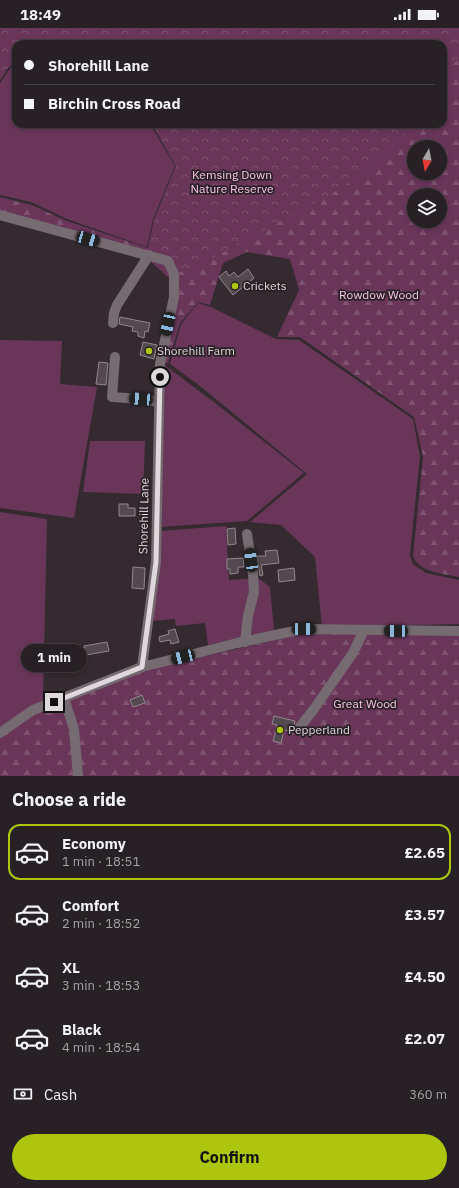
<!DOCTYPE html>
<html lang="en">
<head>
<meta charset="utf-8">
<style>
	body { margin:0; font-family:"IBM Plex Sans",sans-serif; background:#2f282c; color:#f1f3f6; height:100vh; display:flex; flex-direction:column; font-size:15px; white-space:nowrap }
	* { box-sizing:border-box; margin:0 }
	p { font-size:13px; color:#a4a3a6 }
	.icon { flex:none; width:22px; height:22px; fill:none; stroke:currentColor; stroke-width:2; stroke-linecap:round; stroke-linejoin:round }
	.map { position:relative; height:748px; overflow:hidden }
	.panel { display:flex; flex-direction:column; background:#272024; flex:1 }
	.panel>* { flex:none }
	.top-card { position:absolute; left:12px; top:12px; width:435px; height:88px; border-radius:12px; box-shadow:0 2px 6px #0003,0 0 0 1px #433e41; display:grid; align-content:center; height:88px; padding:0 12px; background:#272024 }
	.needle { width:26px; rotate:190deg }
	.controls { position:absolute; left:407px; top:112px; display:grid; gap:8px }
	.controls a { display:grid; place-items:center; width:40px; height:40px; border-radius:50%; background:#272024; box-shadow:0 2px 6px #0003,0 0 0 1px #433e41; font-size:20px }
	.end { position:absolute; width:18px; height:18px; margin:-9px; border:5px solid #ded8dc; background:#111; box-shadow:0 0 0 2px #111 }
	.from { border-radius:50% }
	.bubble { position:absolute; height:28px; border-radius:14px; background:#272024; box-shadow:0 2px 6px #0003,0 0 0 1px #433e41; font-size:13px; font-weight:800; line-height:28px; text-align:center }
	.car { position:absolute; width:12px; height:24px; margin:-12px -6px; border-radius:5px; box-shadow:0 0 3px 1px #0007; background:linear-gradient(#222 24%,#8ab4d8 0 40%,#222 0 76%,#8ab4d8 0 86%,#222 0) }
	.top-card b { display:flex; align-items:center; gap:14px; height:38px; font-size:15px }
	.top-card b+b { border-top:1px solid #433e41 }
	.top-card i { width:10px; height:10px; background:#f1f3f6 }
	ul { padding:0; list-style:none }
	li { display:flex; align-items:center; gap:12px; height:56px; margin:0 8px 6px; padding:0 4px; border:2px solid transparent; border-radius:12px }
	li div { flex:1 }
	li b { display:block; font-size:15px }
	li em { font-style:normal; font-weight:800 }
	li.selected { border-color:#adc60d }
	li>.icon { width:36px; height:36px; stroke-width:1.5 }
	h2 { padding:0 12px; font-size:18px; line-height:48px }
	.pay { display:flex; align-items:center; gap:10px; height:44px; padding:0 12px; font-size:15px }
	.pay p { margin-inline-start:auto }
	.primary-button { display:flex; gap:8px; margin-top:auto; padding:8px 12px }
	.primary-button a { flex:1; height:46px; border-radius:24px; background:#adc60d; color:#111; font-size:16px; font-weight:800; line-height:46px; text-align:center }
	.status { display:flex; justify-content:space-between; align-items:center; height:28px; padding:0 20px; background:#272024; direction:ltr }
	.status svg { height:11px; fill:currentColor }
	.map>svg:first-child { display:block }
</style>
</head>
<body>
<div class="status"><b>18:49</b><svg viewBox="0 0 49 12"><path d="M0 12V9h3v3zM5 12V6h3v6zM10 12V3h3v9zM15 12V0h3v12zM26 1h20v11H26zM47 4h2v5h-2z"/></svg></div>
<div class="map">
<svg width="459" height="748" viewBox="0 0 459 748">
	<defs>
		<pattern id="forest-firs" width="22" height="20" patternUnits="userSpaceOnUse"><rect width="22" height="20" fill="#69365a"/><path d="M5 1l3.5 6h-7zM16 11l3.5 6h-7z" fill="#7e5271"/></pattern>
		<pattern id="park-crowns" width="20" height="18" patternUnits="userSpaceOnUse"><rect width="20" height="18" fill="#69365a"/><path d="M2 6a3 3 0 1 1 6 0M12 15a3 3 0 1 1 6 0" fill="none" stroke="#7e5271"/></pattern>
	</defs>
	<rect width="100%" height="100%" fill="#342a30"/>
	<!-- grass -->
	<g fill="#69365a">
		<polygon points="16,35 16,96 150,96 175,138 153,191 147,219 67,191 31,174 0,167 0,55 9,42"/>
		<polygon points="198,275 211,279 276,311 299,312 413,391 420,428 410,527 413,536 426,545 459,552 459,596 322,599 315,529 281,497 250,494 307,446 200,358 170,336 181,296"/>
		<polygon points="0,312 62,313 60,356 97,359 74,490 0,480"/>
		<polygon points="163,336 219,378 304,445 247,493 161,499"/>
		<polygon points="90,413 145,413 143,466 83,464"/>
		<polygon points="0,484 47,491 43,675 0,703"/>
		<polygon points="226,498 229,552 258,550 270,559 274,602 208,617 205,595 176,598 175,591 151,593 160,503"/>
	</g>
	<!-- forest -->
	<g fill="url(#forest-firs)" fill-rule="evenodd">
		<path d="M0,0h459v549c-13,-3 -42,-5 -46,-21l10,-99 -9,-40 -114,-80h-23l22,-47 -9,-31 -43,-7 -24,11 -13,42 -12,-3 -18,21 -12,40h-6l9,-83 -21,-19 -150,-48v-16l32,8 35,16 81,27 6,-28 22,-54 -24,-42h291v-80h-427v17l-9,8 -7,11zM414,119h26v26h-26zM414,167h26v26h-26z"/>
		<polygon points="459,603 459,748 0,748 0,708 33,684 143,642 302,606"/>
	</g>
	<!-- park -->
	<g fill="url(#park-crowns)">
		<polygon points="0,0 459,0 459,27 456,33 443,51 443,16 16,16 16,33 7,41 0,52"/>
		<polygon points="152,96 411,96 404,105 364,144 338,162 194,240 174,246 168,233 147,226 154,192 176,138"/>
	</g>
	<!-- building -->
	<g fill="#53494f" stroke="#92878d">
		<polygon points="248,241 254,250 233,267 219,249 226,243 229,248 234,244 238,249"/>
		<polygon points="120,289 150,295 148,304 145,303 144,310 138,308 138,304 132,303 133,299 119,296"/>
		<polygon points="143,314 157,317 154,331 140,327"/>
		<polygon points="99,334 108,335 106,357 96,356"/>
		<polygon points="119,476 128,476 128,480 135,480 135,488 119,488"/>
		<polygon points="235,500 236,516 228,517 227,501"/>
		<polygon points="277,522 279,535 261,537 263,547 260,548 257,528 266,528 265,523"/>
		<polygon points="243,530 244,539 238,539 238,545 230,546 230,541 227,541 227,531"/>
		<polygon points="133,539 145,540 144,561 132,560"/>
		<polygon points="294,540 295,552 279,554 278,542"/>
		<polygon points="175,601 179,614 171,616 170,612 160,614 159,609 169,606 168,603"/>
		<polygon points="107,614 109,623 80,628 80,632 71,632 71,619 85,620 84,618"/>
		<polygon points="142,667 145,675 133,679 130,672"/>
		<polygon points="274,688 295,693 292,703 284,702 281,715 273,713 277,697 272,696"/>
	</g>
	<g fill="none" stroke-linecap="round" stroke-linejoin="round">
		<!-- minor -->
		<g stroke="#756b71" stroke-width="10">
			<polyline points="0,187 168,233 174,246 174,269 160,336 156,534 142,639"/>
			<polyline points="113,295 114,285 117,277 149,227"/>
			<polyline points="115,329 112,369 141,371 159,374"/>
			<polyline points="245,614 248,588 254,564 253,546 247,506"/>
			<polyline points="64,670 74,701 78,748"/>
			<polyline points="299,700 314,681 353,625 364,602"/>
			<polyline points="0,705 33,682 142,639 237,615 304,601 459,603"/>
		</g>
	</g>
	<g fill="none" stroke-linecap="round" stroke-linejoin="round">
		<!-- route -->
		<polyline stroke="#ded8dc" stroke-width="5" points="54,674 142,639 156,534 160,349"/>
	</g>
	<!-- markers -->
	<g fill="#adc60d" stroke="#2a2126" stroke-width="1.5">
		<circle cx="235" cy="258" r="4"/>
		<circle cx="149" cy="323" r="4"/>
		<circle cx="280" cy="702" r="4"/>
	</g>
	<g text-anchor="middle" stroke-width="3.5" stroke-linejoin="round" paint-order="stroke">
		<!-- park labels -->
		<g font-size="12" fill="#fac5e7" stroke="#2a2126">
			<text x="232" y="151">Kemsing Down<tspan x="232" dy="14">Nature Reserve</tspan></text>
			<text x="379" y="271">Rowdow Wood</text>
			<text x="365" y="680">Great Wood</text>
		</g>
		<!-- poi labels -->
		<g font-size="12" fill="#ded8dc" stroke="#2a2126" text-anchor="start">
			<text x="243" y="262">Crickets</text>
			<text x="157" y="327">Shorehill Farm</text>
			<text x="288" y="706">Pepperland</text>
		</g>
		<!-- street labels -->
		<g font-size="12" fill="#ded8dc" stroke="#2a2126">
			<text transform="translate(144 488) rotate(-89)" y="4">Shorehill Lane</text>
		</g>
	</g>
</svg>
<div class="controls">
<a><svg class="needle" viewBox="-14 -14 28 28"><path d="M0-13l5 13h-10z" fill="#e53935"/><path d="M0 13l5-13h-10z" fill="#a4a3a6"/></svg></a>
<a><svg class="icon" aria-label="layers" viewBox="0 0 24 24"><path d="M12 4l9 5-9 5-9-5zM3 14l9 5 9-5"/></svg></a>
</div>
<i class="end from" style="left:160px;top:349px"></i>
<i class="end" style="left:54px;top:674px"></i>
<div class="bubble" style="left:21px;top:616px;width:66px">1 min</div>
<i class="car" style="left:88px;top:211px;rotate:106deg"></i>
<i class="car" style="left:168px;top:296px;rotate:192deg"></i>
<i class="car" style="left:141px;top:371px;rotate:274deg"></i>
<i class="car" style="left:251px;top:532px;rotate:352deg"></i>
<i class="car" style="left:304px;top:601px;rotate:91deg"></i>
<i class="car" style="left:396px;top:603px;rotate:271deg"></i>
<i class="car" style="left:183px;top:629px;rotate:256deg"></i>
<div class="top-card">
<b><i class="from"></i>Shorehill Lane</b>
<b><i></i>Birchin Cross Road</b>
</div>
</div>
<section class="panel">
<h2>Choose a ride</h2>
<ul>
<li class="selected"><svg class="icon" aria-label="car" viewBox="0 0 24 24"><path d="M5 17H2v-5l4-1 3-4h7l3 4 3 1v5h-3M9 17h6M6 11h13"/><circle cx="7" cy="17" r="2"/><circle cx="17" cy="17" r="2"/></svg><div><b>Economy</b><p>1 min · 18:51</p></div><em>£2.65</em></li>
<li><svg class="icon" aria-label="car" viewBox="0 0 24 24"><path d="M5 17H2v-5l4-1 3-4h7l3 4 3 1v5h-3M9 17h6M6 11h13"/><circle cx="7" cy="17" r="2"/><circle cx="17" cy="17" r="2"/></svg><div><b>Comfort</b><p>2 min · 18:52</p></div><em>£3.57</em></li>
<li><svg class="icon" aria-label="car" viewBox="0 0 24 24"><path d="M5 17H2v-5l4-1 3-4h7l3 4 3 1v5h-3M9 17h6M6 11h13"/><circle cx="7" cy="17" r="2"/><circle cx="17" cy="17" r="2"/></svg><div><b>XL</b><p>3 min · 18:53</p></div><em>£4.50</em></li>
<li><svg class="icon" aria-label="car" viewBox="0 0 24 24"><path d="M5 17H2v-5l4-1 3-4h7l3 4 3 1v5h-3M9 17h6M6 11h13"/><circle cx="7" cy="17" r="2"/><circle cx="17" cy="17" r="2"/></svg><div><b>Black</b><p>4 min · 18:54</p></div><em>£2.07</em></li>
</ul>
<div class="pay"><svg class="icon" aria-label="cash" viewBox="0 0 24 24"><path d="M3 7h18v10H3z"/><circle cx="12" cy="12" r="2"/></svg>Cash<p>360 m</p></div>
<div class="primary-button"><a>Confirm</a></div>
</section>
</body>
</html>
